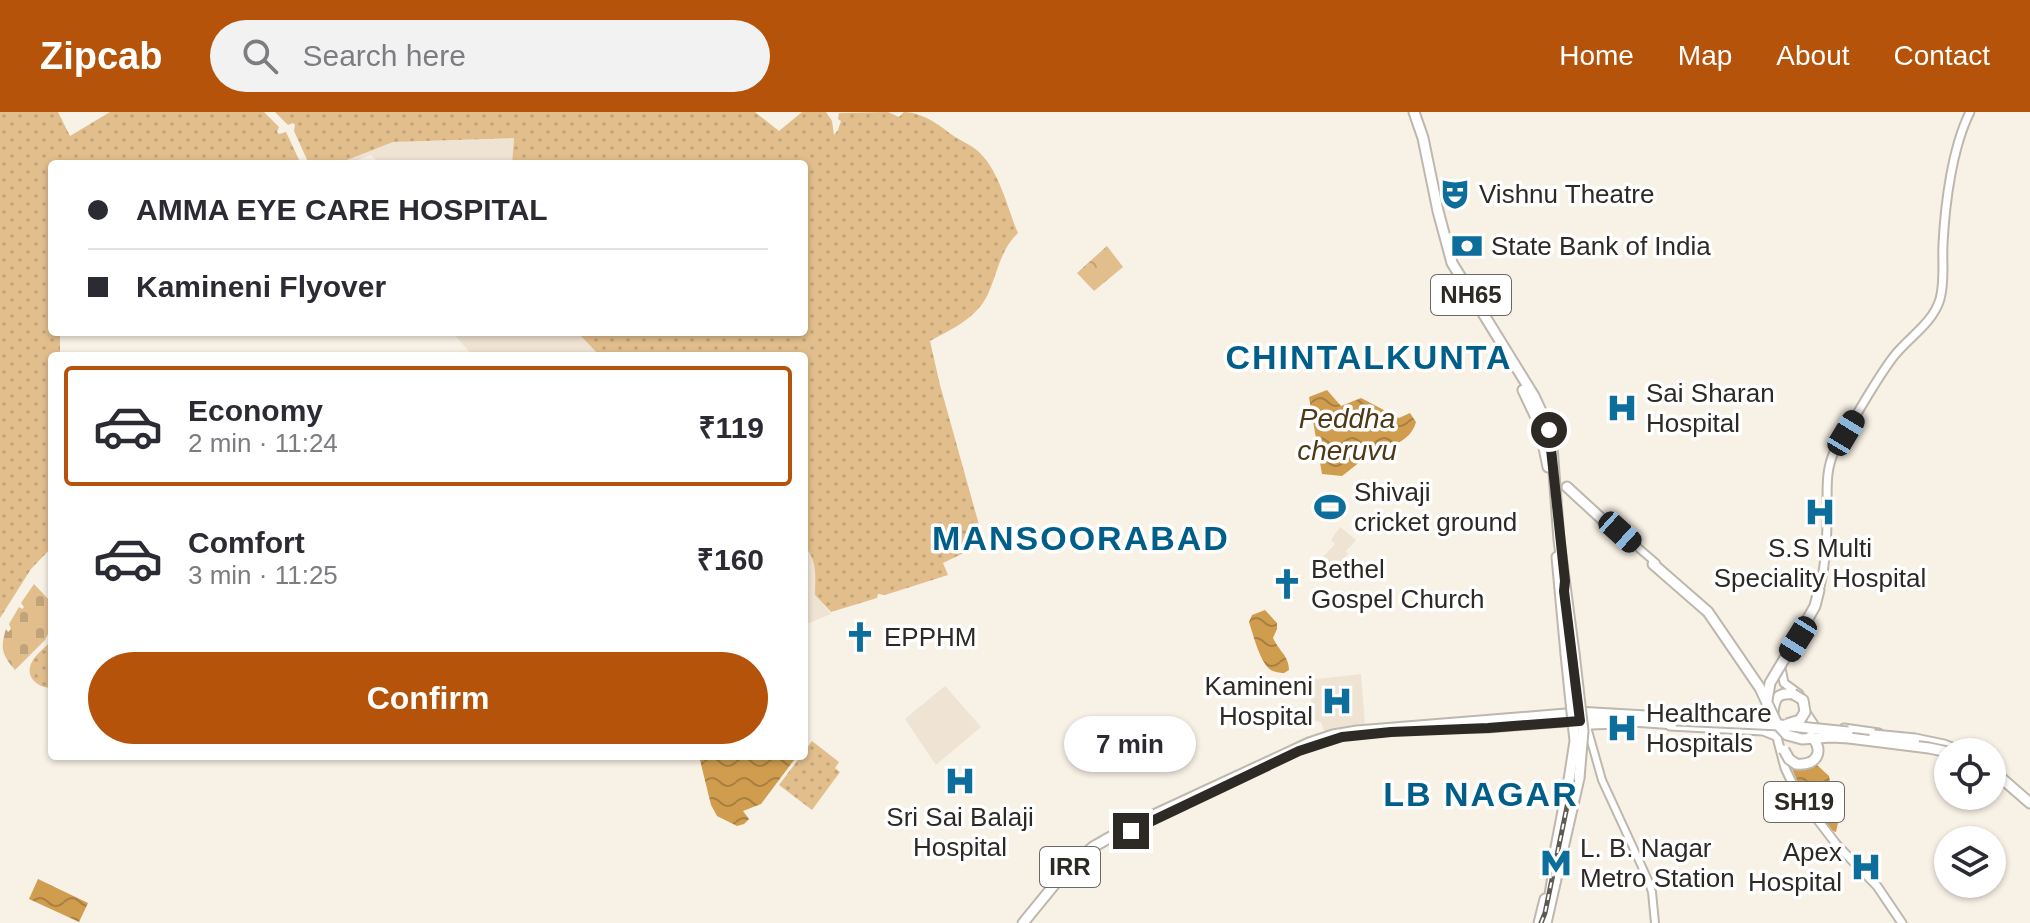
<!DOCTYPE html>
<html lang="en">
<head>
<meta charset="utf-8">
<style>
	body { margin:0; font-family:Helvetica,sans-serif; background:#f2f2f3; color:#2b2b33; height:100vh; display:flex; flex-direction:column; font-size:30px; white-space:nowrap }
	* { box-sizing:border-box; margin:0 }
	p { font-size:26px; color:#7c7c81 }
	.icon { flex:none; width:44px; height:44px; fill:none; stroke:currentColor; stroke-width:2; stroke-linecap:round; stroke-linejoin:round }
	.map { position:relative; flex:1; overflow:hidden }
	.side { position:absolute; left:48px; top:240px; width:760px; height:408px; display:flex; flex-direction:column; background:#fff; border-radius:8px; box-shadow:0 2px 6px #0004 }
	.side>* { flex:none }
	.top-card { position:absolute; left:48px; top:48px; width:760px; height:176px; border-radius:8px; box-shadow:0 2px 6px #0004; display:grid; align-content:center; height:176px; padding:0 40px; background:#fff }
	.fabs { position:absolute; left:1934px; top:626px; display:grid; gap:16px }
	.fabs a { display:grid; place-items:center; width:72px; height:72px; border-radius:50%; background:#fff; box-shadow:0 2px 6px #0004; font-size:40px }
	.end { position:absolute; width:36px; height:36px; margin:-18px; border:10px solid #2d2a26; background:#fff; box-shadow:0 0 0 4px #fff }
	.from { border-radius:50% }
	.bubble { position:absolute; height:56px; border-radius:28px; background:#fff; box-shadow:0 2px 6px #0004; font-size:26px; font-weight:800; line-height:56px; text-align:center }
	.car { position:absolute; width:24px; height:48px; margin:-24px -12px; border-radius:10px; box-shadow:0 0 6px 2px #0007; background:linear-gradient(#222 24%,#8ab4d8 0 40%,#222 0 76%,#8ab4d8 0 86%,#222 0) }
	.top-card b { display:flex; align-items:center; gap:28px; height:76px; font-size:30px }
	.top-card b+b { border-top:2px solid #e1e1e2 }
	.top-card i { width:20px; height:20px; background:#2b2b33 }
	ul { padding:14px 0 0; list-style:none }
	li { display:flex; align-items:center; gap:24px; height:120px; margin:0 16px 12px; padding:0 24px; border:4px solid transparent; border-radius:8px }
	li div { flex:1 }
	li b { display:block; font-size:30px }
	li em { font-style:normal; font-weight:800 }
	li.selected { border-color:#b45309 }
	li>.icon { width:72px; height:72px; stroke-width:1.5 }
	.cta { display:flex; gap:16px; margin-top:auto; padding:16px 40px }
	.cta a { flex:1; height:92px; border-radius:48px; background:#b45309; color:#fff; font-size:32px; font-weight:800; line-height:92px; text-align:center }
	header { display:flex; align-items:center; gap:48px; box-sizing:border-box; height:112px; padding:0 40px; background:#b45309; color:#fff }
	header strong { font-size:38px }
	nav { display:flex; gap:44px; margin-inline-start:auto; font-size:28px }
	.search { width:560px; height:72px; background:#f2f2f3; display:flex; align-items:center; gap:20px; box-sizing:border-box; padding:0 28px; border-radius:44px; color:#7c7c81; font-size:30px }
	.map>svg:first-child { display:block }
</style>
</head>
<body>
<header>
<strong>Zipcab</strong>
<div class="search"><svg class="icon" aria-label="search" viewBox="0 0 24 24"><circle cx="10" cy="10" r="6"/><path d="M15 15l6 6"/></svg>Search here</div>
<nav><a>Home</a><a>Map</a><a>About</a><a>Contact</a></nav>
</header>
<div class="map">
<svg width="2030" height="811" viewBox="0 0 2030 811">
	<defs>
		<pattern id="grass-dots" width="8" height="8" patternUnits="userSpaceOnUse" patternTransform="scale(2)"><rect width="8" height="8" fill="#e1be8c"/><path d="M2 2h.1M6 6h.1" fill="none" stroke="#c1a379" stroke-width="1.8" stroke-linecap="round"/></pattern>
		<pattern id="cemetery-stones" width="16" height="16" patternUnits="userSpaceOnUse" patternTransform="scale(2)"><rect width="16" height="16" fill="#e1be8c"/><path d="M2 7V4a2 2 0 0 1 4 0v3zM10 15v-3a2 2 0 0 1 4 0v3z" fill="#c1a379"/></pattern>
		<pattern id="park-crowns" width="20" height="18" patternUnits="userSpaceOnUse" patternTransform="scale(2)"><rect width="20" height="18" fill="#e1be8c"/><path d="M2 6a3 3 0 1 1 6 0M12 15a3 3 0 1 1 6 0" fill="none" stroke="#c1a379"/></pattern>
		<pattern id="water-waves" width="16" height="10" patternUnits="userSpaceOnUse" patternTransform="scale(2)"><rect width="16" height="10" fill="#d09d4e"/><path d="M0 5q4-4 8 0t8 0" fill="none" stroke="#a98041"/></pattern>
	</defs>
	<rect width="100%" height="100%" fill="#f8f1e6"/>
	<!-- built -->
	<g fill="#efe3d3">
		<polygon points="514,26 512,52 380,52 371,43 347,52 337,52 393,30"/>
		<polygon points="452,220 577,220 600,244 473,244"/>
		<polygon points="1340,415 1356,428 1346,439 1348,442 1344,446 1346,448 1341,453 1345,458 1337,465 1334,462 1331,465 1314,455 1335,432 1331,428"/>
		<polygon points="804,434 811,441 815,450 815,483 831,502 804,513"/>
		<polygon points="1361,562 1365,614 1325,621 1321,610 1313,609 1309,568"/>
		<polygon points="945,574 981,615 936,653 905,607"/>
	</g>
	<!-- grass -->
	<g fill="url(#grass-dots)">
		<polygon points="0,0 58,0 70,24 110,0 264,0 279,15 277,20 279,22 286,20 301,52 52,52 52,220 60,220 60,244 52,244 52,435 31,457 0,506"/>
		<path d="M275,0h480l24,19 23,-19h24l6,9 2,14 4,-5 3,-9 -3,-2 1,-6 49,-1 11,5 5,-5c15,0 32,10 44,20 10,8 23,12 32,21 20,20 27,54 38,80 -18,17 -20,39 -30,61 -11,24 -36,35 -58,47l10,44 41,147 -9,17 -29,14 5,12 -63,20 -7,-1 -1,4 -46,14 -16,-17c0,-19 3,-35 -11,-49v-190h-204l-23,-24h227v-168h-292l2,-26 -121,4 -56,22h-28l-15,-33 1,-6 -2,-2 -5,2z"/>
		<path d="M52,528v48c-15,0 -29,-12 -19,-28 4,-7 13,-13 19,-20z"/>
		<polygon points="812,629 839,650 835,656 840,660 812,698 779,673 801,644 804,644 804,640"/>
	</g>
	<!-- cemetery -->
	<path fill="url(#cemetery-stones)" d="M34,472l18,19v23l-7,14 -30,30c-13,-16 -15,-21 -9,-41l2,3 3,-3 -2,-5 10,-17 3,2 2,-2 -3,-4z"/>
	<!-- park -->
	<polygon fill="url(#park-crowns)" points="1107,134 1123,155 1094,179 1077,161"/>
	<!-- water -->
	<g fill="url(#water-waves)">
		<path d="M1327,278l14,16 20,-8 38,20 11,-5 6,9c-6,22 -29,24 -47,34 -10,5 -18,14 -27,20l-20,-2 -13,-77z"/>
		<path d="M1265,498l12,13v6l-4,9c6,13 16,18 16,32l-5,3c-4,0 -10,-1 -13,-3 -11,-7 -18,-36 -22,-48l3,-7z"/>
		<polygon points="699,644 797,644 761,692 743,699 749,707 744,712 737,714 717,704 711,693"/>
		<path d="M1816,652l13,12 1,5 8,17 -3,15 3,10 -2,9 -3,-1c-16,-21 -34,-41 -42,-65z"/>
		<polygon points="38,767 88,791 79,810 29,787"/>
	</g>
	<g fill="none" stroke-linecap="round" stroke-linejoin="round">
		<defs>
			<g id="secondary">
				<polyline points="1628,427 1656,451"/>
				<polyline points="1587,615 1602,668 1648,768 1652,780 1655,811"/>
			</g>
			<g id="primary">
				<path d="M1818,482c7,-24 9,-52 9,-76 1,-24 -3,-46 8,-68 20,-31 37,-65 59,-94 15,-19 39,-33 46,-57 5,-18 2,-37 3,-55 2,-40 9,-96 27,-132"/>
				<polyline points="1781,556 1784,571 1799,582"/>
				<polyline points="1577,599 1680,605"/>
				<polyline points="1807,602 1815,614"/>
				<polyline points="1773,610 1785,656 1797,681 1837,733 1877,774 1902,811"/>
				<polyline points="1670,614 1763,619 1778,625"/>
				<polyline points="1472,616 1488,616 1577,609"/>
				<polyline points="1844,616 1879,621"/>
				<polyline points="1581,621 1590,613 1621,612"/>
				<polyline points="1548,789 1553,758"/>
			</g>
			<g id="highway">
				<polyline points="1414,0 1423,26 1438,99 1452,151 1534,284 1546,310 1552,334 1559,428 1574,541"/>
				<polyline points="1523,278 1539,312 1548,355"/>
				<polyline points="1567,375 1629,432"/>
				<polyline points="1557,445 1566,542"/>
				<polyline points="1653,452 1708,500"/>
				<polyline points="1801,519 1815,494 1819,478"/>
				<path d="M1773,602c1,-15 4,-22 20,-20"/>
				<polyline points="1588,606 1676,612"/>
				<polyline points="1915,627 1944,633 1962,640"/>
				<polyline points="1992,658 2030,691"/>
				<polyline points="1551,761 1569,668"/>
				<polyline points="1023,811 1068,756 1093,735 1130,714 1309,631 1333,623 1357,619 1566,602"/>
				<polyline points="1539,811 1545,787"/>
				<polyline points="1546,811 1579,666"/>
			</g>
		</defs>
		<!-- secondary casing -->
		<use href="#secondary" stroke="#beb7ae" stroke-width="10"/>
		<!-- primary casing -->
		<use href="#primary" stroke="#beb7ae" stroke-width="11"/>
		<!-- highway casing -->
		<use href="#highway" stroke="#beb7ae" stroke-width="13"/>
		<!-- secondary -->
		<use href="#secondary" stroke="#fff" stroke-width="6"/>
		<!-- primary -->
		<use href="#primary" stroke="#fff" stroke-width="7"/>
		<!-- highway -->
		<use href="#highway" stroke="#fff" stroke-width="9"/>
		<defs>
			<polyline id="rail" points="1541,811 1545,801 1576,651 1578,630 1578,612"/>
		</defs>
		<!-- rail casing -->
		<use href="#rail" stroke="#5e5a54" stroke-width="5"/>
		<!-- rail -->
		<use href="#rail" stroke="#fff" stroke-width="2" stroke-dasharray="6" stroke-linecap="butt"/>
		<defs>
			<g id="highway-bridge">
				<polyline points="1708,500 1760,576 1777,612 1787,623 1802,627 1832,625 1849,626 1929,636 1948,640"/>
				<polyline points="1574,541 1583,619 1579,666"/>
				<polyline points="1566,542 1575,629 1569,668"/>
				<polyline points="1767,588 1770,571 1801,519"/>
				<polyline points="1676,608 1780,613 1848,620"/>
				<polyline points="1787,612 1800,608 1805,600 1803,588 1793,582"/>
				<polyline points="1874,623 1915,627"/>
				<path d="M1784,638l5,9 7,5c21,2 29,-13 15,-28"/>
			</g>
		</defs>
		<!-- highway-bridge casing -->
		<use href="#highway-bridge" stroke="#beb7ae" stroke-width="13" stroke-linecap="butt"/>
		<!-- highway-bridge -->
		<use href="#highway-bridge" stroke="#fff" stroke-width="9"/>
	</g>
	<g fill="none" stroke-linecap="round" stroke-linejoin="round">
		<!-- route -->
		<polyline stroke="#2d2a26" stroke-width="10" points="1131,719 1299,639 1342,625 1391,620 1488,616 1580,609 1564,479 1565,469 1549,318"/>
	</g>
	<!-- icons -->
	<defs>
		<symbol id="theatre-bare" viewBox="-9 -9 18 18"><path d="M-5-5.5Q0-4 5-5.5V0Q5 5 0 6Q-5 5-5 0ZM-3.3-2.5H-1v1.5H-3.3ZM1-2.5H3.3v1.5H1ZM-2.8 1Q0 5.5 2.8 1Z" fill="#0d6e9c" stroke="#fff" stroke-width="2.5" paint-order="stroke"/></symbol>
		<symbol id="bank-bare" viewBox="-9 -9 18 18"><path d="M-6-4H6V4H-6ZM0-2.3a2.3 2.3 0 1 0 0 4.6a2.3 2.3 0 1 0 0-4.6Z" fill="#0d6e9c" stroke="#fff" stroke-width="2.5" paint-order="stroke"/></symbol>
		<symbol id="hospital-bare" viewBox="-9 -9 18 18"><path d="M-5-5h3v3.5h4V-5h3V5h-3V1.5h-4V5h-3Z" fill="#0d6e9c" stroke="#fff" stroke-width="2.5" paint-order="stroke"/></symbol>
		<symbol id="stadium-bare" viewBox="-9 -9 18 18"><path d="M0-5a6.5 5 0 1 0 0 10a6.5 5 0 1 0 0-10ZM-3.5-1.8h7v3.6h-7Z" fill="#0d6e9c" stroke="#fff" stroke-width="2.5" paint-order="stroke"/></symbol>
		<symbol id="church-bare" viewBox="-9 -9 18 18"><path d="M-1.2-6h2.4v3.5h3.3v2.4h-3.3V6h-2.4V-.1h-3.3v-2.4h3.3Z" fill="#0d6e9c" stroke="#fff" stroke-width="2.5" paint-order="stroke"/></symbol>
		<symbol id="metro-bare" viewBox="-9 -9 18 18"><path d="M-5.5 5V-5H-3L0 0L3-5H5.5V5H3V-.5L0 4L-3-.5V5Z" fill="#0d6e9c" stroke="#fff" stroke-width="2.5" paint-order="stroke"/></symbol>
	</defs>
	<g fill-rule="evenodd">
		<use href="#theatre-bare" x="1433" y="60" width="44" height="44"/>
		<use href="#bank-bare" x="1445" y="112" width="44" height="44"/>
		<use href="#hospital-bare" x="1600" y="274" width="44" height="44"/>
		<use href="#stadium-bare" x="1308" y="373" width="44" height="44"/>
		<use href="#hospital-bare" x="1798" y="378" width="44" height="44"/>
		<use href="#church-bare" x="1265" y="450" width="44" height="44"/>
		<use href="#church-bare" x="838" y="503" width="44" height="44"/>
		<use href="#hospital-bare" x="1315" y="567" width="44" height="44"/>
		<use href="#hospital-bare" x="1600" y="594" width="44" height="44"/>
		<use href="#hospital-bare" x="938" y="647" width="44" height="44"/>
		<use href="#metro-bare" x="1534" y="729" width="44" height="44"/>
		<use href="#hospital-bare" x="1844" y="733" width="44" height="44"/>
	</g>
	<g text-anchor="middle" stroke-width="7" stroke-linejoin="round" paint-order="stroke">
		<!-- shield labels -->
		<g fill="#fff" stroke="#6c6a67" stroke-width="2">
			<rect x="1431" y="163" width="80" height="40" rx="6"/>
			<rect x="1764" y="670" width="80" height="40" rx="6"/>
			<rect x="1040" y="735" width="60" height="40" rx="6"/>
		</g>
		<g font-size="24" font-weight="bold" fill="#2d2a26">
			<text x="1471" y="191">NH65</text>
			<text x="1804" y="698">SH19</text>
			<text x="1070" y="763">IRR</text>
		</g>
		<!-- poi labels -->
		<g font-size="26" fill="#2d2a26" stroke="#fff" text-anchor="start">
			<text x="1479" y="91">Vishnu Theatre</text>
			<text x="1491" y="143">State Bank of India</text>
			<text x="1646" y="290">Sai Sharan<tspan x="1646" dy="30">Hospital</tspan></text>
			<text x="1354" y="389">Shivaji<tspan x="1354" dy="30">cricket ground</tspan></text>
			<text x="1820" y="445" text-anchor="middle">S.S Multi<tspan x="1820" dy="30">Speciality Hospital</tspan></text>
			<text x="1311" y="466">Bethel<tspan x="1311" dy="30">Gospel Church</tspan></text>
			<text x="884" y="534">EPPHM</text>
			<text x="1313" y="583" text-anchor="end">Kamineni<tspan x="1313" dy="30">Hospital</tspan></text>
			<text x="1646" y="610">Healthcare<tspan x="1646" dy="30">Hospitals</tspan></text>
			<text x="960" y="714" text-anchor="middle">Sri Sai Balaji<tspan x="960" dy="30">Hospital</tspan></text>
			<text x="1580" y="745">L. B. Nagar<tspan x="1580" dy="30">Metro Station</tspan></text>
			<text x="1842" y="749" text-anchor="end">Apex<tspan x="1842" dy="30">Hospital</tspan></text>
		</g>
		<!-- water labels -->
		<g font-size="28" font-style="italic" fill="#4e3816" stroke="#fff">
			<text x="1347" y="316">Peddha<tspan x="1347" dy="32">cheruvu</tspan></text>
		</g>
		<!-- district labels -->
		<g font-size="34" font-weight="bold" letter-spacing="2" fill="#015e88" stroke="#fff">
			<text x="1369" y="257">CHINTALKUNTA</text>
			<text x="1081" y="438">MANSOORABAD</text>
			<text x="1481" y="694">LB NAGAR</text>
		</g>
	</g>
</svg>
<div class="fabs">
<a><svg class="icon" aria-label="locate" viewBox="0 0 24 24"><circle cx="12" cy="12" r="6"/><path d="M12 2v4M12 18v4M2 12h4M18 12h4"/></svg></a>
<a><svg class="icon" aria-label="layers" viewBox="0 0 24 24"><path d="M12 4l9 5-9 5-9-5zM3 14l9 5 9-5"/></svg></a>
</div>
<i class="end from" style="left:1549px;top:318px"></i>
<i class="end" style="left:1131px;top:719px"></i>
<div class="bubble" style="left:1064px;top:604px;width:132px">7 min</div>
<i class="car" style="left:1846px;top:321px;rotate:31deg"></i>
<i class="car" style="left:1620px;top:420px;rotate:132deg"></i>
<i class="car" style="left:1798px;top:527px;rotate:212deg"></i>
<div class="top-card">
<b><i class="from"></i>AMMA EYE CARE HOSPITAL</b>
<b><i></i>Kamineni Flyover</b>
</div>
<section class="side">
<ul>
<li class="selected"><svg class="icon" aria-label="car" viewBox="0 0 24 24"><path d="M5 17H2v-5l4-1 3-4h7l3 4 3 1v5h-3M9 17h6M6 11h13"/><circle cx="7" cy="17" r="2"/><circle cx="17" cy="17" r="2"/></svg><div><b>Economy</b><p>2 min · 11:24</p></div><em>₹119</em></li>
<li><svg class="icon" aria-label="car" viewBox="0 0 24 24"><path d="M5 17H2v-5l4-1 3-4h7l3 4 3 1v5h-3M9 17h6M6 11h13"/><circle cx="7" cy="17" r="2"/><circle cx="17" cy="17" r="2"/></svg><div><b>Comfort</b><p>3 min · 11:25</p></div><em>₹160</em></li>
</ul>
<div class="cta"><a>Confirm</a></div>
</section>
</div>
</body>
</html>
